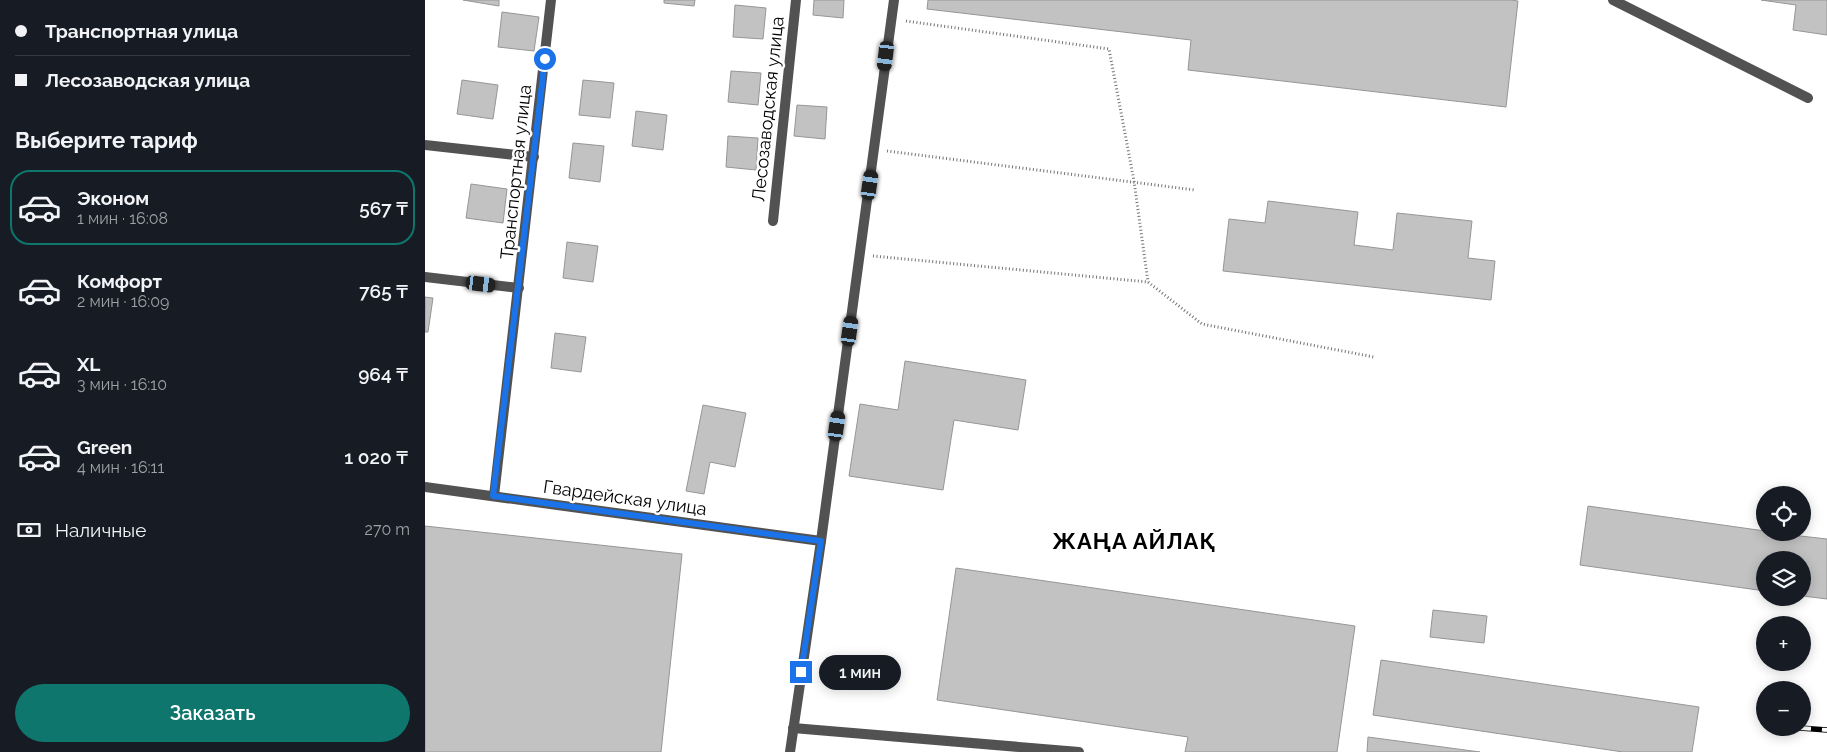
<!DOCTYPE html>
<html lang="ru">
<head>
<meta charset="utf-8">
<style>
	body { margin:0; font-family:Raleway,sans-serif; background:#242831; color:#f1f3f6; height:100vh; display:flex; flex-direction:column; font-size:19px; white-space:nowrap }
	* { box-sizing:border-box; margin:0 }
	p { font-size:16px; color:#9ea1a6 }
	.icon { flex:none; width:28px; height:28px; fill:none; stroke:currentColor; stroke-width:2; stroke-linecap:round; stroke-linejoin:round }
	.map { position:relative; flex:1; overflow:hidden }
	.panel { display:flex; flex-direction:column; background:#171b24; width:425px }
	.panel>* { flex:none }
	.guide { display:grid; align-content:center; height:110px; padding:0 15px; background:#171b24 }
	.controls { position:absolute; left:1331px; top:486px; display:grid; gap:10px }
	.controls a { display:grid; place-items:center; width:55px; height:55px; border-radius:50%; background:#171b24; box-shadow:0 2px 12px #0003; font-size:25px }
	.end { position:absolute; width:22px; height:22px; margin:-11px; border:6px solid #1a73e8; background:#fff; box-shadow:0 0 0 2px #fff }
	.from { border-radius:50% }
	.bubble { position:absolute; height:35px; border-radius:18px; background:#171b24; box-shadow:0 2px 12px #0003; font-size:16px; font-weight:600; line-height:35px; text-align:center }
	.car { position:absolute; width:15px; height:30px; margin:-15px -8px; border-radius:6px; box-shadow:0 0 4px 1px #0007; background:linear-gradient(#222 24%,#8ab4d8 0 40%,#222 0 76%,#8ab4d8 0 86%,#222 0) }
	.guide b { display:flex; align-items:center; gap:18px; height:48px; font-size:19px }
	.guide b+b { border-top:1px solid #363941 }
	.guide i { width:12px; height:12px; background:#f1f3f6 }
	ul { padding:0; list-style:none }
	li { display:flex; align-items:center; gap:15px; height:75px; margin:0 10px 8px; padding:0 5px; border:2px solid transparent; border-radius:20px }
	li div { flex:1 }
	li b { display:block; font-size:19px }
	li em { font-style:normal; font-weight:600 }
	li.on { border-color:#0f766e }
	li>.icon { width:45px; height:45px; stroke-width:1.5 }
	h2 { padding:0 15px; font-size:22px; line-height:60px }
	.pay { display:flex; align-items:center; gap:12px; height:55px; padding:0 15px; font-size:19px }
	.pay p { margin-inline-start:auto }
	.cta { display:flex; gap:10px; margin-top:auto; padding:10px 15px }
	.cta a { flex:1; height:58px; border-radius:30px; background:#0f766e; color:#fff; font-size:20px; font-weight:600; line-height:58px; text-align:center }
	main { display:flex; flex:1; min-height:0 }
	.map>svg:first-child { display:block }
</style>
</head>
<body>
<main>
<section class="panel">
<div class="guide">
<b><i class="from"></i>Транспортная улица</b>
<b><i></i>Лесозаводская улица</b>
</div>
<h2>Выберите тариф</h2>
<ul>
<li class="on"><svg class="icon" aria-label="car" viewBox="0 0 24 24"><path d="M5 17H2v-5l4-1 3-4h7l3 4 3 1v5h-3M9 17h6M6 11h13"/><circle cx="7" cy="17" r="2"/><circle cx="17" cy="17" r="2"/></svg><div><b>Эконом</b><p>1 мин · 16:08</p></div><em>567 ₸</em></li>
<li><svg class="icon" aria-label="car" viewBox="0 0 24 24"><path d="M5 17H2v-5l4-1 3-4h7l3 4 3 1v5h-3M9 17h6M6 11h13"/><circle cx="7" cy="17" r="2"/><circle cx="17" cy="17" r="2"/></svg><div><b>Комфорт</b><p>2 мин · 16:09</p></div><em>765 ₸</em></li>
<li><svg class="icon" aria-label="car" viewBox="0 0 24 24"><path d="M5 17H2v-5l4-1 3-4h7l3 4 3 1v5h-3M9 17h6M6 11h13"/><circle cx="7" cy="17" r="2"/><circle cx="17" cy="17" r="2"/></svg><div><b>XL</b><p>3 мин · 16:10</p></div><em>964 ₸</em></li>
<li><svg class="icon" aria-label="car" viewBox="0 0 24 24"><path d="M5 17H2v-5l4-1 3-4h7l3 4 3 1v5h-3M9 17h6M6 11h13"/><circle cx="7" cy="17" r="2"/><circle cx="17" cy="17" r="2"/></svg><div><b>Green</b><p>4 мин · 16:11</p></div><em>1 020 ₸</em></li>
</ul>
<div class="pay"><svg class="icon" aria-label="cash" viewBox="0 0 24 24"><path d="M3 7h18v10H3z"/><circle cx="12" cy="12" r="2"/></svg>Наличные<p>270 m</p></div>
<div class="cta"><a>Заказать</a></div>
</section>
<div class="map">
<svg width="1402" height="752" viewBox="0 0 1402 752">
	<rect width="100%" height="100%" fill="#fff"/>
	<!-- building -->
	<g fill="#c2c2c2" stroke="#969696">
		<polygon points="38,0 74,0 74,6"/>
		<polygon points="239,0 270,0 269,6 239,3"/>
		<polygon points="389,0 419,0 418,18 388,15"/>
		<polygon points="503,0 1086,0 1093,1 1081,107 763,70 766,40 502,9"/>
		<polygon points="1336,0 1402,0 1402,35 1368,30 1371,5"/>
		<polygon points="310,5 341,8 338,39 308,37"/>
		<polygon points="77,12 114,17 109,51 73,47"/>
		<polygon points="306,71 336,73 333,105 303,102"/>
		<polygon points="37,80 73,85 68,119 32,114"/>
		<polygon points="158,80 189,83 185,118 154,115"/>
		<polygon points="372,105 402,107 400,139 369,136"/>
		<polygon points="211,111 242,115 238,150 207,146"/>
		<polygon points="303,136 333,138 331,170 301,167"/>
		<polygon points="148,143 179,146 175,182 144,178"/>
		<polygon points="46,184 82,189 78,223 41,218"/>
		<polygon points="843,201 933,212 929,245 968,250 972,213 1047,221 1043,258 1070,261 1066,300 798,271 804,219 840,223"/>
		<polygon points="142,242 173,246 168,282 138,278"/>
		<polygon points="0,297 8,298 3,332 0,332"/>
		<polygon points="130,333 161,337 156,372 126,368"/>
		<polygon points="480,361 601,380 593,430 529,420 518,490 424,476 435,404 473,410"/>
		<polygon points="278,405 321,413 310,467 285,462 279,494 261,491"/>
		<polygon points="1163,506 1340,531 1340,532 1402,539 1402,599 1378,596 1378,560 1340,560 1340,591 1155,565"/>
		<polygon points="0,526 257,554 236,752 0,752"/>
		<polygon points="531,568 930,626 912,752 760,752 763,737 512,700"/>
		<polygon points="1008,610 1062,616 1059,643 1005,637"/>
		<polygon points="956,660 1274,707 1267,752 1198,752 948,715"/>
		<polygon points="943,737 1055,752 942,752"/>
	</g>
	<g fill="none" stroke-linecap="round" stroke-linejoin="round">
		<!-- path -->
		<g stroke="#747474" stroke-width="3" stroke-dasharray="1 2.5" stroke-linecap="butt">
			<polyline points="481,21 684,49 709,181 723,282"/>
			<polyline points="462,151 770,190"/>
			<polyline points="448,256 723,282 777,324 949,357"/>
		</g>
		<!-- service -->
		<g stroke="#525252" stroke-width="10">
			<polyline points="1188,0 1383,98"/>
			<polyline points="348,221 371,0"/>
			<polyline points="396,541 469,0"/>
			<polyline points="368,728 654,752"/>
		</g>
		<!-- minor -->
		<g stroke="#525252" stroke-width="10">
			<polyline points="0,145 109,157"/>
			<polyline points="0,277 94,288"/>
			<polyline points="0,487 396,541 365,752"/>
			<polyline points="69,496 126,0"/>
		</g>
		<defs>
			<polyline id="rail" points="1375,728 1402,730"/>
		</defs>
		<!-- rail casing -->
		<use href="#rail" stroke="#000" stroke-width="5.5"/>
		<!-- rail -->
		<use href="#rail" stroke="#fff" stroke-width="4" stroke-dasharray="11" stroke-linecap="butt"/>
	</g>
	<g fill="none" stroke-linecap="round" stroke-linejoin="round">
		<!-- route -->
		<polyline stroke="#1a73e8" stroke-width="6" points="120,59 68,496 396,541 376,672"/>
	</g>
	<g text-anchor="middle" stroke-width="5" stroke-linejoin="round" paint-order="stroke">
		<!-- street labels -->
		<g font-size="18" fill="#000" stroke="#fff">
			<text transform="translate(343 109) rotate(-84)" y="6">Лесозаводская улица</text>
			<text transform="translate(91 172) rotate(-84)" y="6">Транспортная улица</text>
			<text transform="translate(200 498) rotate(8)" y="6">Гвардейская улица</text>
		</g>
		<!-- district labels -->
		<g font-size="22" font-weight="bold" letter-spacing="1" fill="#000" stroke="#fff">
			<text x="709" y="549">ЖАҢА АЙЛАҚ</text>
		</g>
	</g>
</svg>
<div class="controls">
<a><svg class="icon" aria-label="locate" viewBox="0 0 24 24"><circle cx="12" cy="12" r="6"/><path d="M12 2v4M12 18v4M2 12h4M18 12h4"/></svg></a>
<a><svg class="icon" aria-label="layers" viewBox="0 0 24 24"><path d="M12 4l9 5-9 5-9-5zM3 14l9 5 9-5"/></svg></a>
<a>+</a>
<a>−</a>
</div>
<i class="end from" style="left:120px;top:59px"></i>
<i class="end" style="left:376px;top:672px"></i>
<div class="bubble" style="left:394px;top:655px;width:82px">1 мин</div>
<i class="car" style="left:461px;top:56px;rotate:187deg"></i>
<i class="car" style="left:445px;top:185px;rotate:8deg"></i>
<i class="car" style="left:56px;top:284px;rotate:97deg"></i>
<i class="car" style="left:425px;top:331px;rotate:8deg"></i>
<i class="car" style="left:412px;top:426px;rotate:8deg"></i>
</div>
</main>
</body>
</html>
